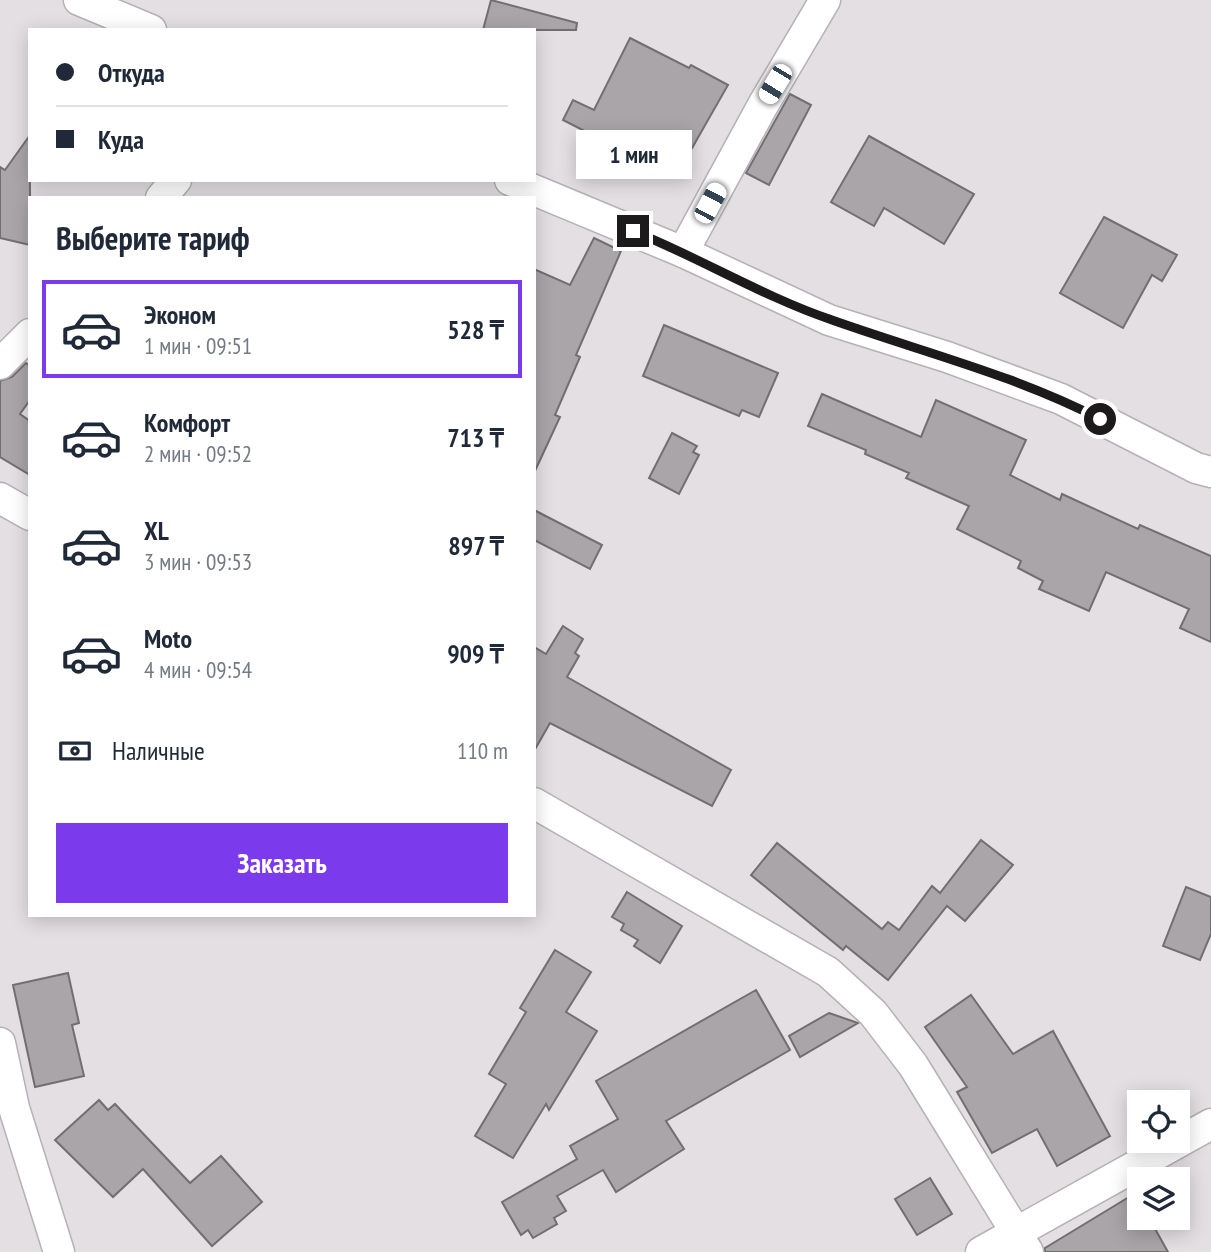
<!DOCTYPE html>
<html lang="ru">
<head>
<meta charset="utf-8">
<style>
	body { margin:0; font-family:"PT Sans Narrow",sans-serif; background:#f2f2f3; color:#1f2937; height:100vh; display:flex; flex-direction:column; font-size:26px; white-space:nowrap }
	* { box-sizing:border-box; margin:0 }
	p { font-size:23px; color:#747a83 }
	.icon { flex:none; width:38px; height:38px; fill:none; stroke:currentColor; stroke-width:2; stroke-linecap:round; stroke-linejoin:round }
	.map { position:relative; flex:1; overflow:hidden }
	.panel { position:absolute; left:28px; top:196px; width:508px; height:721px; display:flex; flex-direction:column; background:#fff; border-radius:0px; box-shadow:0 4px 18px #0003 }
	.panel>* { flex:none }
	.top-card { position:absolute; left:28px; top:28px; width:508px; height:154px; border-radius:0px; box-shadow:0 4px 18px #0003; display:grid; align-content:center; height:154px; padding:0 28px; background:#fff }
	.fabs { position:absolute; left:1127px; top:1090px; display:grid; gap:14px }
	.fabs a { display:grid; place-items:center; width:63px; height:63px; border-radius:0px; background:#fff; box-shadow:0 4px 18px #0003; font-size:35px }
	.end { position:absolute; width:32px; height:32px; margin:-16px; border:9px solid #1c1a1b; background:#fff; box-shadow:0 0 0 4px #fff }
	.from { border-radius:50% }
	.bubble { position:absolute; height:49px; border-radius:0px; background:#fff; box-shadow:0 4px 18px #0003; font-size:23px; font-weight:800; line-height:49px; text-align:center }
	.car { position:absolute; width:21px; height:42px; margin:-21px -10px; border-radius:9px; box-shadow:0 0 5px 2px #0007; background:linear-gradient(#fff 24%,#345 0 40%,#fff 0 76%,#345 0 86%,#fff 0) }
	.top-card b { display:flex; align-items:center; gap:24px; height:66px; font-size:26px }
	.top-card b+b { border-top:2px solid #e0e1e3 }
	.top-card i { width:18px; height:18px; background:#1f2937 }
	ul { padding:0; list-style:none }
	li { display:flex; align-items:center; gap:21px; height:98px; margin:0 14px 10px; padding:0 14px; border:4px solid transparent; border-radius:0px }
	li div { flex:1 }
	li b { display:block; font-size:26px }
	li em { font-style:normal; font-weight:800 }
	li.selected { border-color:#7c3aed }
	li>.icon { width:63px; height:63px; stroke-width:1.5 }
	h2 { padding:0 28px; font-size:32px; line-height:84px }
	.pay { display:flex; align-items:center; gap:18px; height:77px; padding:0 28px; font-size:26px }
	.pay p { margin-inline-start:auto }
	.action { display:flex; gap:14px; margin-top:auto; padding:14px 28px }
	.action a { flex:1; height:80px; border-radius:0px; background:#7c3aed; color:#fff; font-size:28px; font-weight:800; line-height:80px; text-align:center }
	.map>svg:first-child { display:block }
</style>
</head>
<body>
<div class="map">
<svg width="1211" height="1252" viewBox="0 0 1211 1252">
	<rect width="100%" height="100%" fill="#e3dfe3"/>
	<!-- building -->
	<g fill="#a9a5a9" stroke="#726e72" stroke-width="2">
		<polygon points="491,0 577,23 576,30 483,30"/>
		<polygon points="630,38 689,68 691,65 728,85 679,171 609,132 604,141 563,120 573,100 594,110"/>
		<polygon points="790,94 811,105 769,185 746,173"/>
		<polygon points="30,135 30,245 0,238 0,167 5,170"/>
		<polygon points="869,136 974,194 944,244 884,208 874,226 831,202"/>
		<polygon points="1104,217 1177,255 1162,281 1152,275 1123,328 1060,293"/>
		<polygon points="594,238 621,251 576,355 580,357 555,415 560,417 534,473 534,269 570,285"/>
		<polygon points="664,325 778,373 759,417 742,410 739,416 643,376"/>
		<polygon points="26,363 30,366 30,400 20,414 30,421 30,475 0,457 0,381 12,377"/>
		<polygon points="822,394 921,437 936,400 1026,440 1010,475 1060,500 1062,494 1138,529 1140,525 1211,556 1211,642 1180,628 1189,609 1106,572 1089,611 1039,589 1043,581 1018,568 1021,561 957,529 969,506 906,478 909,473 865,454 866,450 808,426"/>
		<polygon points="672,433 697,446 693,452 699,455 679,494 649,478"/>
		<polygon points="534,510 602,545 590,569 534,540"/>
		<polygon points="563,626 583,639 575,653 579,656 567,677 731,770 712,806 550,723 534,751 534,647 546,654"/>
		<polygon points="981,840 1013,865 965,921 947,906 888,980 846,946 843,950 751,875 777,843 882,929 888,922 899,930 932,886 940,893"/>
		<polygon points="1186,887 1211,897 1211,934 1200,960 1163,946"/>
		<polygon points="627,892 682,926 660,963 634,946 638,940 621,930 624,924 612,917"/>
		<polygon points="555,950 591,972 566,1012 597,1031 549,1110 546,1104 513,1158 475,1136 506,1084 489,1074 526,1012 520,1008"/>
		<polygon points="68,973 79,1023 72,1025 84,1076 35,1087 13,985"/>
		<polygon points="756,990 790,1050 666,1121 684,1149 616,1192 603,1170 557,1196 566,1211 554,1218 557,1224 533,1238 528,1230 521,1235 502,1202 577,1159 570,1146 618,1119 596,1081"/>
		<polygon points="971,995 1013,1054 1053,1031 1110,1136 1057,1166 1037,1129 992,1153 957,1092 967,1087 925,1027"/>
		<polygon points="829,1013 858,1023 800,1057 789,1036"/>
		<polygon points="99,1100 108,1110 115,1104 190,1183 221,1156 262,1202 212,1246 143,1169 113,1197 55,1140"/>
		<polygon points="930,1178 952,1214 917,1235 895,1199"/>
		<polygon points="1139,1191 1139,1218 1149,1218 1168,1252 1045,1252 1045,1248"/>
	</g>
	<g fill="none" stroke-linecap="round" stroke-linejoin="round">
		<defs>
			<g id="minor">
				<polyline points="79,0 151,30"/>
				<polyline points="510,180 683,252 829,320 947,357 1061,399 1196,468 1211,472"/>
				<polyline points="161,198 176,180"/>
				<polyline points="683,252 763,105 825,0"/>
				<polyline points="0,364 30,334"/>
				<polyline points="0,498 30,515"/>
				<polyline points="534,803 828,972 873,1013 913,1065 1028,1252"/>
				<polyline points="0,1043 14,1108 59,1252"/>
				<polyline points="981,1252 1211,1124"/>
			</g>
		</defs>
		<!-- minor casing -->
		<use href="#minor" stroke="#b5b1b5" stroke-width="33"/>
		<!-- minor -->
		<use href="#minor" stroke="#fff" stroke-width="30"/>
	</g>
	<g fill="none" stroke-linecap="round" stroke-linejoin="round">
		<!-- route -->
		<path stroke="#1c1a1b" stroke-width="9" d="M633,231c67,27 131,66 199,89 90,32 183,55 268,99"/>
	</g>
</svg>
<div class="fabs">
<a><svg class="icon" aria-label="locate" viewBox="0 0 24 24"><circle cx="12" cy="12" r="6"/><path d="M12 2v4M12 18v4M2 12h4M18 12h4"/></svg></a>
<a><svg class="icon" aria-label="layers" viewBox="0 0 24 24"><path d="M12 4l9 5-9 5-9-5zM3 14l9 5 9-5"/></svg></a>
</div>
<i class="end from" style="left:1100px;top:419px"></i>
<i class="end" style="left:633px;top:231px"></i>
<div class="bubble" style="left:576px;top:130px;width:116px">1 мин</div>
<i class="car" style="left:775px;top:84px;rotate:211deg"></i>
<i class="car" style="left:710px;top:203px;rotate:28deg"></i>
<div class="top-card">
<b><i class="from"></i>Откуда</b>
<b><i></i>Куда</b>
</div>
<section class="panel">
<h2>Выберите тариф</h2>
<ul>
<li class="selected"><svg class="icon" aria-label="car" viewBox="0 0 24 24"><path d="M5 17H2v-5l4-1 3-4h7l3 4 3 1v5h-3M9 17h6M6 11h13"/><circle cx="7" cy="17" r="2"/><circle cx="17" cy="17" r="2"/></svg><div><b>Эконом</b><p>1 мин · 09:51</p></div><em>528 ₸</em></li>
<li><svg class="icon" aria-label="car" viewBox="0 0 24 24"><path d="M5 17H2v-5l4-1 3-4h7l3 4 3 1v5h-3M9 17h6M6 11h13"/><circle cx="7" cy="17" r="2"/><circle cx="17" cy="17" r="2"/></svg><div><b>Комфорт</b><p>2 мин · 09:52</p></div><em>713 ₸</em></li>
<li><svg class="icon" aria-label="car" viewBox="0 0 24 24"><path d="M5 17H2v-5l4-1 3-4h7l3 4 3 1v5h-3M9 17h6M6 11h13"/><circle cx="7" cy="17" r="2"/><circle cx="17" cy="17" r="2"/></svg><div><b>XL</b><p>3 мин · 09:53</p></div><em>897 ₸</em></li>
<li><svg class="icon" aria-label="car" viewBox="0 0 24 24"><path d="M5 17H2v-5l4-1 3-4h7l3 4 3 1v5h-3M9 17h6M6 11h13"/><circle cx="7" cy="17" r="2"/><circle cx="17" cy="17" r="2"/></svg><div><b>Moto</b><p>4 мин · 09:54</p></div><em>909 ₸</em></li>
</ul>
<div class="pay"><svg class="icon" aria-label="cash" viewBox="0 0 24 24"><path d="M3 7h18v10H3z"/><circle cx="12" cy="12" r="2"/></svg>Наличные<p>110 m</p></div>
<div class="action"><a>Заказать</a></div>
</section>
</div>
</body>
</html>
